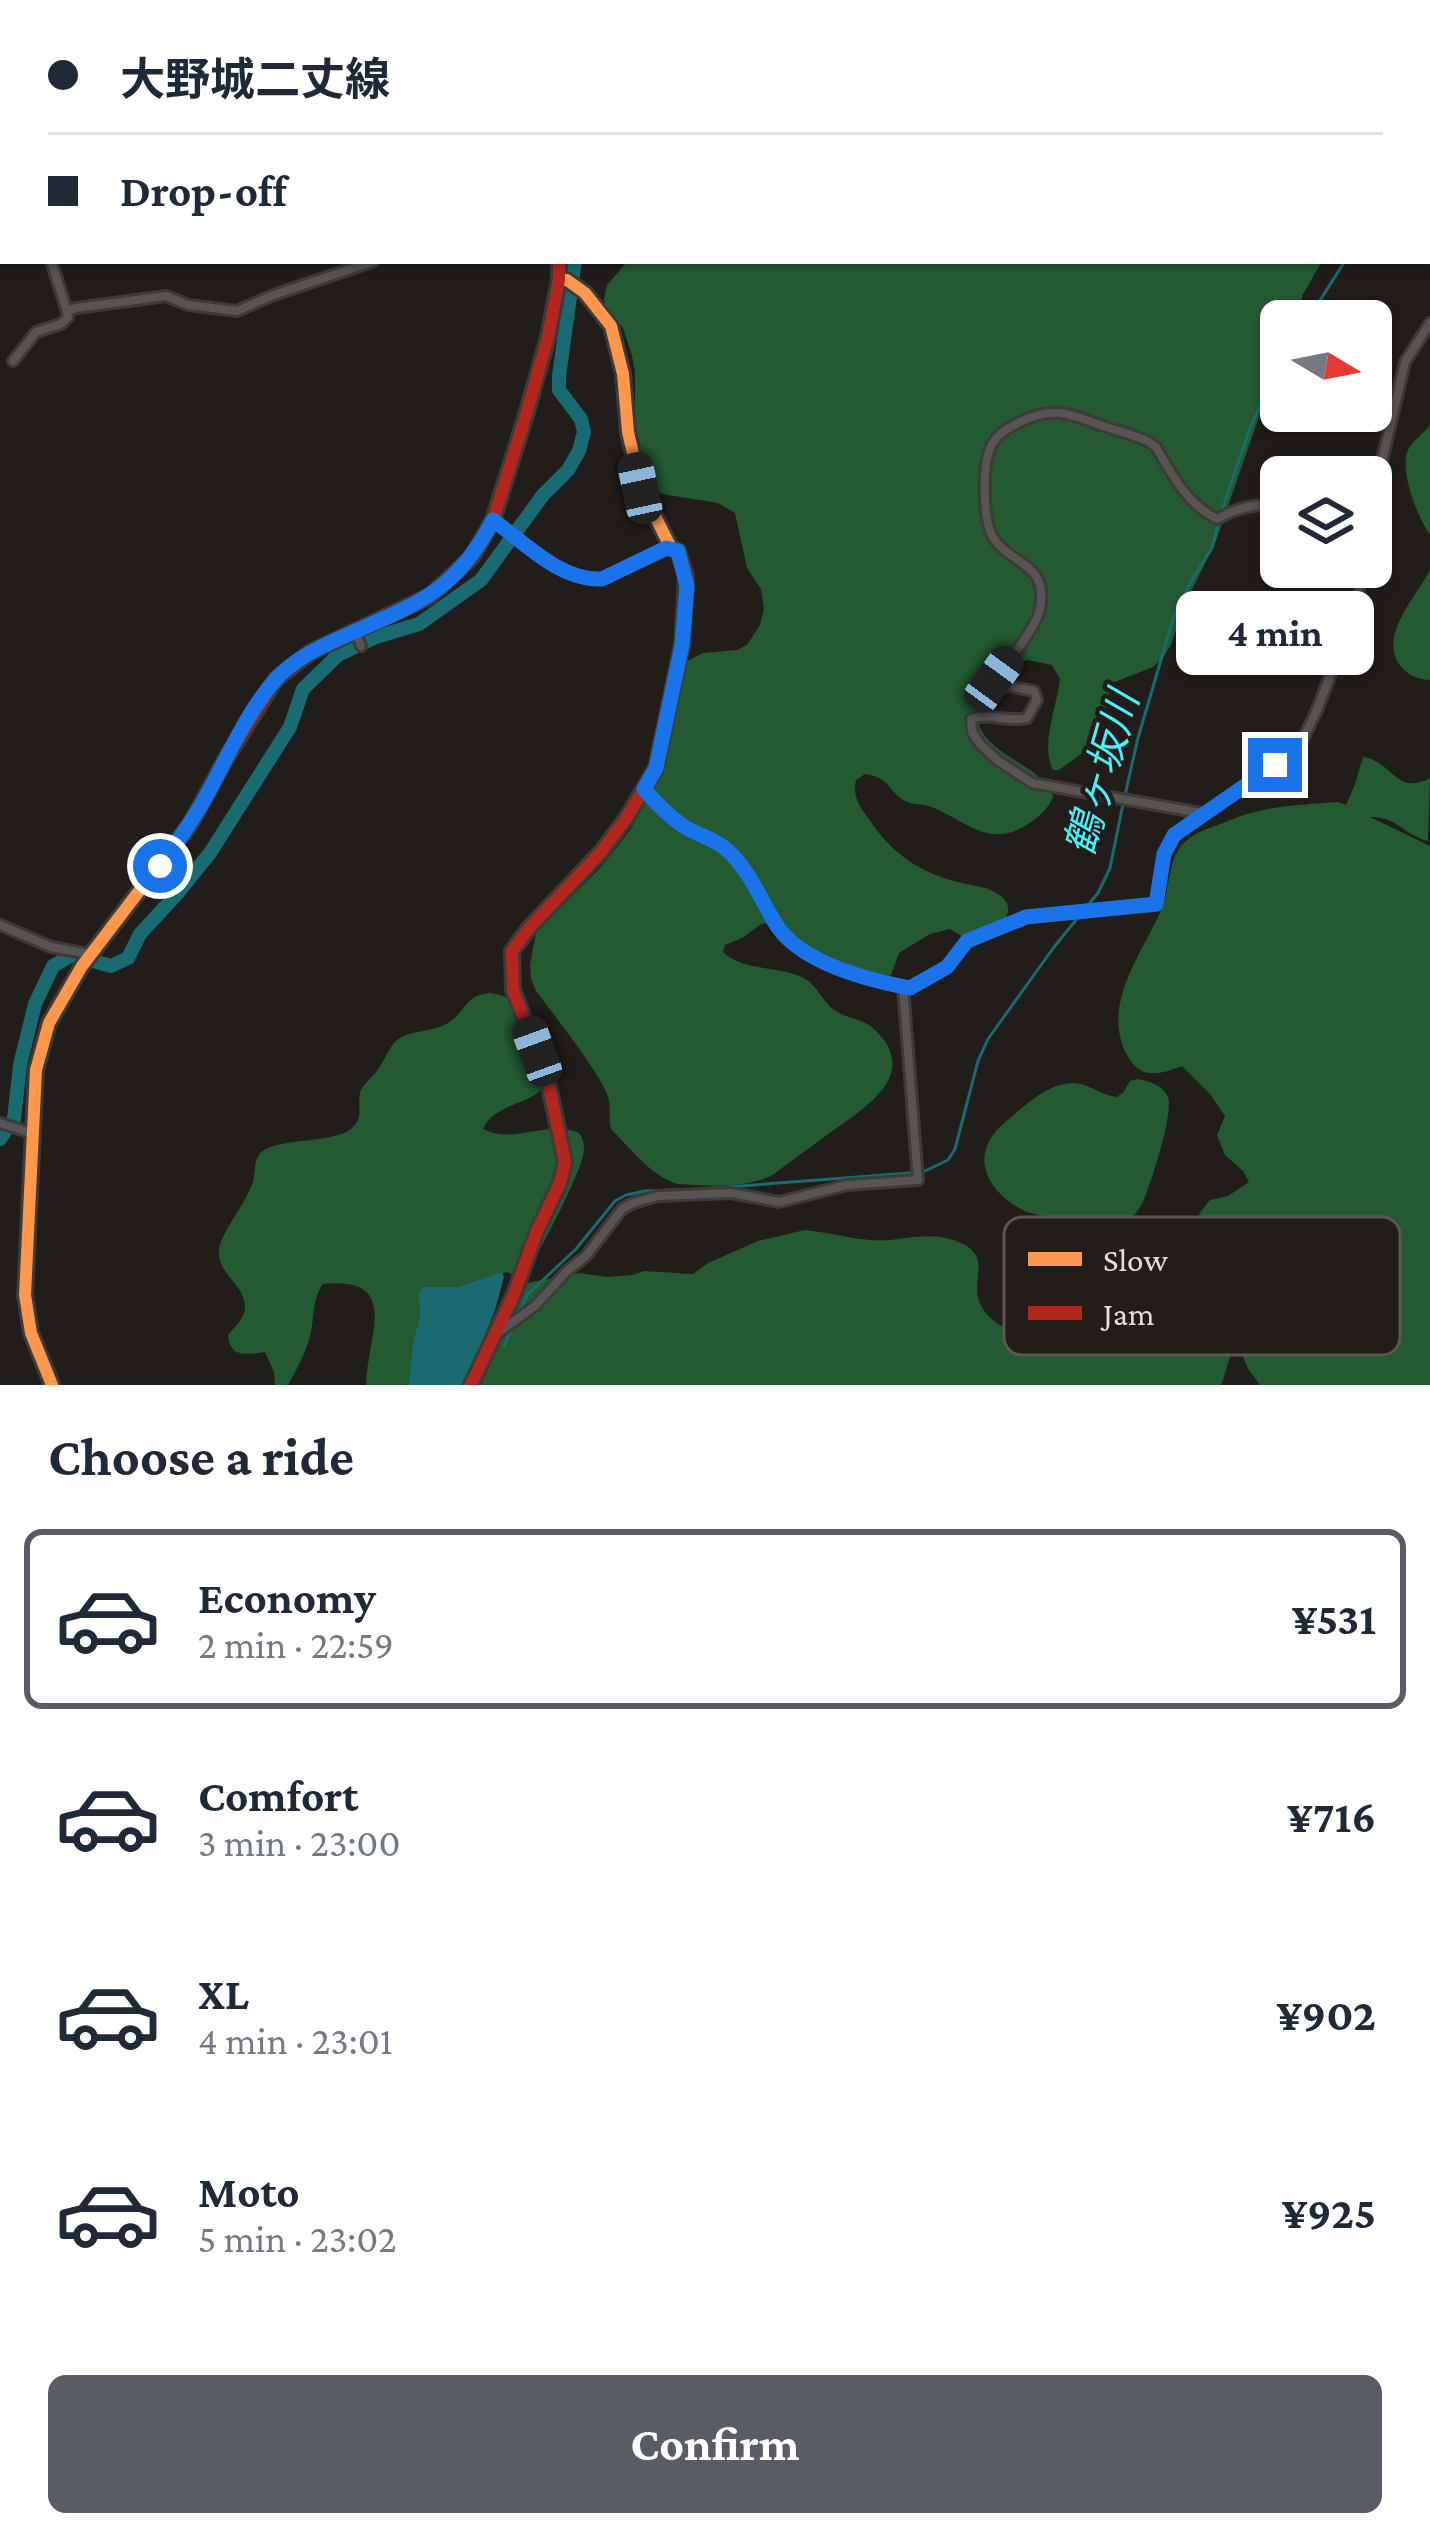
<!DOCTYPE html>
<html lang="en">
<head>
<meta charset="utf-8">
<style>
	body { margin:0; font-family:"Crimson Pro","Noto Sans JP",serif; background:#f2f2f3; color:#1f2937; height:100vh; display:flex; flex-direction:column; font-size:45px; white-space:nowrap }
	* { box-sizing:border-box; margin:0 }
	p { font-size:39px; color:#747a83 }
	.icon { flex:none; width:66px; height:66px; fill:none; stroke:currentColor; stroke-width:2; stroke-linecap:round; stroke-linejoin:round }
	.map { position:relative; height:1385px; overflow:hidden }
	.panel { display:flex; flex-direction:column; background:#fff; flex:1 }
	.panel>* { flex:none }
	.hud { position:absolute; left:0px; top:0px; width:1431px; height:264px; box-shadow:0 3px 9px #0004; display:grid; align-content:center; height:264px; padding:0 48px; background:#fff }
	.needle { width:78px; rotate:100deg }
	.fabs { position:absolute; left:1260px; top:300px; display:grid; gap:24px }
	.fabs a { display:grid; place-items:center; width:132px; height:132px; border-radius:18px; background:#fff; box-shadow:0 3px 9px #0004; font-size:60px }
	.end { position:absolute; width:54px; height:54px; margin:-27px; border:15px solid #1a73e8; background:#fff; box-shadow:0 0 0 6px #fff }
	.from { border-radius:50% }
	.bubble { position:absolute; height:84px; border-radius:18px; background:#fff; box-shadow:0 3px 9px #0004; font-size:39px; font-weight:700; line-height:84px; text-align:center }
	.car { position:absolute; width:36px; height:72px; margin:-36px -18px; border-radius:15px; box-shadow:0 0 9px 3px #0007; background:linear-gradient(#222 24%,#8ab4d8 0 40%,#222 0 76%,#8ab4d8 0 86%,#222 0) }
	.hud b { display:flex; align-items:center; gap:42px; height:114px; font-size:45px }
	.hud b+b { border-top:3px solid #e0e1e3 }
	.hud i { width:30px; height:30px; background:#1f2937 }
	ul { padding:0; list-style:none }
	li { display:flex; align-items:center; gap:36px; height:180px; margin:0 24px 18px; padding:0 24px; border:6px solid transparent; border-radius:18px }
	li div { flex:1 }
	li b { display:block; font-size:45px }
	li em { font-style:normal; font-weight:700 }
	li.active { border-color:#595c63 }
	li>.icon { width:108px; height:108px; stroke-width:1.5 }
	h2 { padding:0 48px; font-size:54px; line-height:144px }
	.cta { display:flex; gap:24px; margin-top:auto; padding:24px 48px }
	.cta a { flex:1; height:138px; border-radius:18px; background:#595c63; color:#fff; font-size:48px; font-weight:700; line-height:138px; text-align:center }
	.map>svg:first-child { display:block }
</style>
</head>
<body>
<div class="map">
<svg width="1430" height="1385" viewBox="0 0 1430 1385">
	<rect width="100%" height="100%" fill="#201d1b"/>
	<!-- forest -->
	<g fill="#235a31">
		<path d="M628,261h694l-20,35 -1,25h-20v48l-18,36 -47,136 -30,61 -15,43 -7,11 -11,11 -41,16 -16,60 -37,27h-6c-13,-24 4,-64 7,-91l-8,-14 -24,-5 -21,5c-13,23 1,32 -31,43 -2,47 67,54 77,89 -5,12 -14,20 -25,27 -39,26 -62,-4 -97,-17 -9,-4 -19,-1 -28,-7 -17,-12 -13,-22 -38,-26l-9,6c-4,18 5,28 15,42 23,34 52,52 91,61 12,3 26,4 36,11 25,16 -2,39 -19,48l-14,-4 -15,-9 -20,5 -31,19 -8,22 -9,2 -60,-18 -24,-16 -22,-21 -15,2 -17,13 -19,8 -2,7c20,19 54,14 79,25 15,7 19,23 32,33 13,9 29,8 41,20 45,43 -7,76 -41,100 -20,14 -40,29 -60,44 -25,15 -68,12 -97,10 -27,-9 -46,-35 -66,-55 -3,-10 0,-19 -2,-29 -4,-21 -58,-89 -73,-109l-5,-12 -1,-14 6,-33 65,-65 29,-37 21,-38 18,-46 2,-35 12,-48 20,-10 34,-3 10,-5 13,-20 4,-16 -3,-20 -14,-21 -12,-55 -17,-10 -56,-9 -13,-11 -14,-59v-52l-3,-16 -9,-28 -18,-23 -1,-6 3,-14z"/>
		<path d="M1430,425v110c-12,-17 -33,-68 -21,-87 6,-9 15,-15 21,-23z"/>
		<path d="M1430,570v110c-15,-1 -25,-6 -33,-19 -15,-30 20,-65 33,-91z"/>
		<path d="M1363,757c32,5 31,39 67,21l-2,63c-26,-7 -31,-25 -58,-24l60,29v539h-170l-13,-18 -11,-28v-21l-11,-31 -16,-25 -10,-48 11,-14 18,-4 21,-14 -6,-11 -18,-16 -8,-20 8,-19 -15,-22 -28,-28c-23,9 -42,14 -55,-11 -27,-51 16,-102 35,-147 9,-22 5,-52 25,-68 10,-9 21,-11 33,-16 12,-4 23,-10 35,-12 27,-7 56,-8 83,-10l8,3 9,-21z"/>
		<path d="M491,993c49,10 42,33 61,69 1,47 -55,34 -69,67 30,16 66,-10 96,4 4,7 5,8 5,17 -1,20 -45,104 -58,122l-11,3 -9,-3 -12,6 -81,107h-47c1,-49 36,-109 -43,-101 -12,16 -8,37 -14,56 -5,16 -13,31 -21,45h-13l-1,-13 -9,-20c-17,2 -35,7 -37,-17 5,-6 14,-15 16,-22 7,-31 -37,-39 -22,-74 9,-20 24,-37 31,-57 2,-8 1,-20 6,-27 13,-19 78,-10 94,-28 11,-11 4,-21 7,-34 2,-8 11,-15 16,-21 8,-10 12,-23 20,-31 14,-12 36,-8 52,-18 19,-12 16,-28 43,-30z"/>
		<path d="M1138,1079c11,2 25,6 30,18 6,16 -18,90 -26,107 -4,7 -11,16 -18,20 -12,6 -86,-7 -99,-13 -28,-13 -53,-43 -34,-73 6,-10 17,-18 26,-26 17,-14 33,-28 56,-29 15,0 28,12 43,14l7,-4 7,-12z"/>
		<path d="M805,1230c22,2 43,8 65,10 33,3 56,-12 91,3 39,18 -5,47 33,78 11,8 21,12 34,13l27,-25 13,-23 22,-14 22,1 22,6 16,10 15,17 22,14 21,21 12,-1 9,8 1,9 -8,26 -1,2h-740l9,-28 37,-74 52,-10 28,4 25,-2 12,-4 49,3 15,-11 50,-22z"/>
	</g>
	<!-- water -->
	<polygon fill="#196b71" points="502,1272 504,1277 495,1310 465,1385 409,1385 413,1344 420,1317 419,1294 423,1287 458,1287"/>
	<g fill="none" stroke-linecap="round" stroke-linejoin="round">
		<!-- stream -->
		<g stroke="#196b71" stroke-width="3">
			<polyline points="824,3 830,0"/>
			<polyline points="1428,136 1430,132"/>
			<polyline points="1307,321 1345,261"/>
			<polyline points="1221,513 1251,425 1281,365"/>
			<polyline points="1125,795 1138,738 1173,619 1190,583 1212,548 1219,522"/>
			<polyline points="520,1311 527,1295 576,1249 615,1201 626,1195 645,1191 701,1189 923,1172 948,1160 955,1149 978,1061 988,1039 1054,947 1098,893 1110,868 1123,804"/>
			<polyline points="504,1346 513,1326"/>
		</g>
		<!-- river -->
		<g stroke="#196b71" stroke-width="14">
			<polyline points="293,0 296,3"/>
			<polyline points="0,1139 14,1119 20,1065 35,1004 53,966 72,955 111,966 128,958 140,934 176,895 210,853 290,727 303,689 338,655 376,637 419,624 481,580 543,495 568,470 579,451 584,432 581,419 559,390 559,376 575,261"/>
		</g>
		<defs>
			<g id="street">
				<polyline points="267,0 269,3"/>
				<polyline points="406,0 406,3"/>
				<polyline points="1223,0 1223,3"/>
				<polyline points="548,3 553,0"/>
				<polyline points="782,3 786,0"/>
				<polyline points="909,3 930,0"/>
				<polyline points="1001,3 1001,0"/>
				<polyline points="0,112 3,123"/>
				<polyline points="1428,141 1430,141"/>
				<polyline points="51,261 67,311"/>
				<polyline points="13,361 36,332 61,324 68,317 67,311 76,308 166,296 188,305 237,311 271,296 374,261"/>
				<polyline points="1371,508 1405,362 1430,323"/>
				<path d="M493,520c31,23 67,61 108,59l69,-31"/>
				<polyline points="355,631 361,646"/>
				<path d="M644,789c12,14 25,28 41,38 13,8 29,12 41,22 24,21 35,52 51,77 25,38 90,53 133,62l37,-21 20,-26 59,-24 130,-12 8,-51 10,-19 101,-70 26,-22 16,-33 25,-65 17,-52 5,-26"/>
				<path d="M1201,813l-169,-30 -35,-23 -17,-16 -8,-12 -1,-13c18,-7 37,4 56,-1l10,-18 -3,-9 -26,-5 -13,-7c12,-17 41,-50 45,-70 9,-48 -31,-44 -47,-72 -10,-16 -10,-64 -5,-82 4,-17 15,-25 30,-32 36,-19 53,-8 88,4 15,5 29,8 43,15l7,5c16,28 31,57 61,72 21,-12 40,-15 64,-15"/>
				<polyline points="0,925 51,947 89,954"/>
				<polyline points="0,1123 31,1133"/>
				<polyline points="495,1335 535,1306 567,1271 586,1256 622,1209 633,1203 658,1196 731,1193 779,1202 847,1185 918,1180 903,987"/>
			</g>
			<g id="slow">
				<polyline points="559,280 567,280 585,293 611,326 623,374 628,432 641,488 671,548"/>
				<polyline points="52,1385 31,1333 25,1295 36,1070 49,1023 82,966 191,823 225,760"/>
			</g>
			<g id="jam">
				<polyline points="533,0 534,3"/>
				<polyline points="225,760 276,679 311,652 430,596 472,557 493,520 526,415 548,337 559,280 559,261"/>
				<polyline points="471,1385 514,1294 537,1231 560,1183 565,1162 547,1077 513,990 512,951 530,927 601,852 627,817 656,768 682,645 686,576 678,551 671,548"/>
			</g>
		</defs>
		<!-- street casing -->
		<use href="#street" stroke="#3d3a38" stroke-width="14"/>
		<!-- slow casing -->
		<use href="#slow" stroke="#3d3a38" stroke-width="18"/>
		<!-- jam casing -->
		<use href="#jam" stroke="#3d3a38" stroke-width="18"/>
		<!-- street -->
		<use href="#street" stroke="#575453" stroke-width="8"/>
		<!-- slow -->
		<use href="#slow" stroke="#ff974d" stroke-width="12"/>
		<!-- jam -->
		<use href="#jam" stroke="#b3261e" stroke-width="12"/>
	</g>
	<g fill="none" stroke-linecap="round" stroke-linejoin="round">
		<!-- route -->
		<path stroke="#1a73e8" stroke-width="15" d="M160,866c18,-25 36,-50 50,-77 20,-37 38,-79 66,-110 17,-19 40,-30 62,-40 72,-33 116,-43 155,-119 32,23 67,61 109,59l64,-31 12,3 9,35 -5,59 -26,123 -12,21c12,14 25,28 41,38 13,8 29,12 41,22 24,21 35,52 51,77 25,37 91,54 133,62l37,-21 20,-26 59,-24 130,-13 8,-50 10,-19 101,-70"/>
	</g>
	<g text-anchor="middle" stroke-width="9" stroke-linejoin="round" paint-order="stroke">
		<!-- water labels -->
		<g font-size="42" font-style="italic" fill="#4cedf9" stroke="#221d19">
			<text transform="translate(1101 773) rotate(-74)" y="15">鶴ヶ坂川</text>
		</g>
	</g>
	<!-- legend -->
	<rect x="1004" y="1217" width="396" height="138" rx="18" fill="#221d19" stroke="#5c5754" stroke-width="3"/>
	<rect x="1028" y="1252" width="54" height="14" fill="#ff974d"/>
	<rect x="1028" y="1306" width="54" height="14" fill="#b3261e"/>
	<g font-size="33" fill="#e3dfdc">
		<text x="1103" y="1271">Slow</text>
		<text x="1103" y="1325">Jam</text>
	</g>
</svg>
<div class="fabs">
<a><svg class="needle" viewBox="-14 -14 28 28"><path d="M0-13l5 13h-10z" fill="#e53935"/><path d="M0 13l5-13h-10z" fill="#747a83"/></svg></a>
<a><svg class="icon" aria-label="layers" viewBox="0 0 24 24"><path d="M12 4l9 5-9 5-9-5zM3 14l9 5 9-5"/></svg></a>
</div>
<i class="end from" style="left:160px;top:866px"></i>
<i class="end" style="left:1275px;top:765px"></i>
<div class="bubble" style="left:1176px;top:591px;width:198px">4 min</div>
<i class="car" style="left:640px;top:488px;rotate:348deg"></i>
<i class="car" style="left:994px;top:679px;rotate:36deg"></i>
<i class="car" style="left:537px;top:1051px;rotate:340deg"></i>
<div class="hud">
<b><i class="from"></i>大野城二丈線</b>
<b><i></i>Drop-off</b>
</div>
</div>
<section class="panel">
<h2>Choose a ride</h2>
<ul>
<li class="active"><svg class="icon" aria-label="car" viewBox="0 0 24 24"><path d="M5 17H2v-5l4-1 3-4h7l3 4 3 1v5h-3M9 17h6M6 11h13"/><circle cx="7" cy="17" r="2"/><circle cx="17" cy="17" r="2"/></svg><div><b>Economy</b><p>2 min · 22:59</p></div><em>¥531</em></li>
<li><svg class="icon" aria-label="car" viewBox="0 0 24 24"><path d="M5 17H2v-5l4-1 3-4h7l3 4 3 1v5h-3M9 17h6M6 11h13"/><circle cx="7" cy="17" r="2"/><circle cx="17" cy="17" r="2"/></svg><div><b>Comfort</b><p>3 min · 23:00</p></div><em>¥716</em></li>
<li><svg class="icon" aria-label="car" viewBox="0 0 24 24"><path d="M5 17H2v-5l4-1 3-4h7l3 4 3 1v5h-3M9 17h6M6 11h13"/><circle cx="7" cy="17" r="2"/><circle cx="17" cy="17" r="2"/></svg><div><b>XL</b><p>4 min · 23:01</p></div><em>¥902</em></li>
<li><svg class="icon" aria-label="car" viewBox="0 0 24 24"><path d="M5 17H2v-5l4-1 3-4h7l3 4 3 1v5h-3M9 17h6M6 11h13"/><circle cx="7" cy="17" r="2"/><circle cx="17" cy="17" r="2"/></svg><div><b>Moto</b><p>5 min · 23:02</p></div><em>¥925</em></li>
</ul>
<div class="cta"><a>Confirm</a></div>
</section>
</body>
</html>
